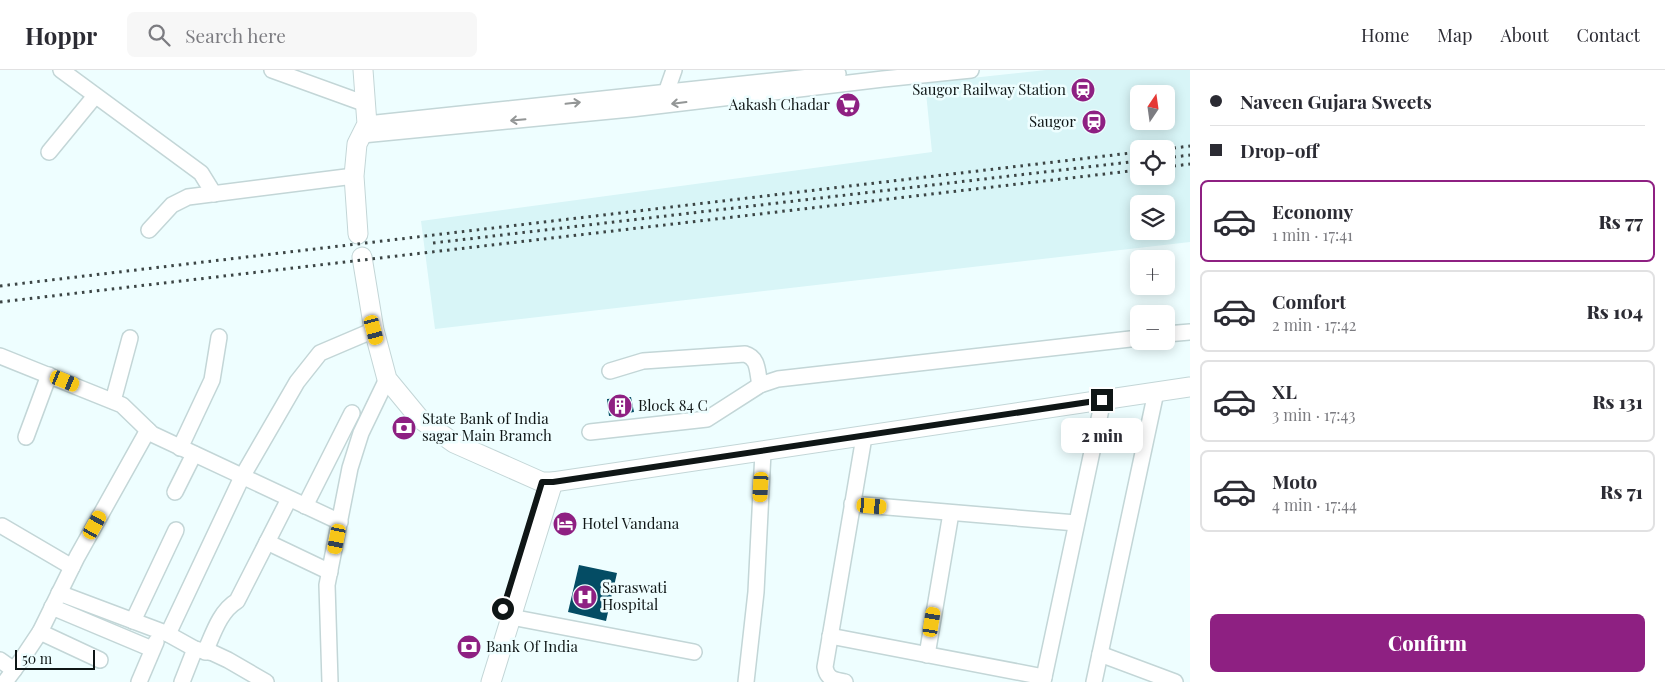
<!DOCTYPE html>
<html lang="en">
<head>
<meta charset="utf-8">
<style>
	body { margin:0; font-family:"Playfair Display",serif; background:#f7f7f7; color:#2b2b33; height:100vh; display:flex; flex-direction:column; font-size:19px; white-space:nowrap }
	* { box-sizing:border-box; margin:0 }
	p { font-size:16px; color:#7c7c81 }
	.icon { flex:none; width:28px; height:28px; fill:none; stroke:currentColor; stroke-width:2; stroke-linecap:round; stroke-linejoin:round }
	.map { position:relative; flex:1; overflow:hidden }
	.details { display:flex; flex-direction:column; background:#fff; width:475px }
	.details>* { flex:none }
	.hud { display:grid; align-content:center; height:110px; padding:0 20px; background:#fff }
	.needle { width:32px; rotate:13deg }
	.fabs { position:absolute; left:1130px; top:15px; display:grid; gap:10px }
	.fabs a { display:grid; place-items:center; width:45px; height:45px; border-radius:8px; background:#fff; box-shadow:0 2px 12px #0003; font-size:25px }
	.scale { position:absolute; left:15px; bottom:12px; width:80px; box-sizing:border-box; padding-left:5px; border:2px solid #0f1616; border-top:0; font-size:14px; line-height:18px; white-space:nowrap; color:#0f1616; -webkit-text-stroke:4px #eefeff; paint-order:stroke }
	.end { position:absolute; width:22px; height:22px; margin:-11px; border:6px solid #0f1616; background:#fff; box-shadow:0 0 0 2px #fff }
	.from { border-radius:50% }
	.bubble { position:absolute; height:35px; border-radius:8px; background:#fff; box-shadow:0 2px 12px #0003; font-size:16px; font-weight:800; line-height:35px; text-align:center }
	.car { position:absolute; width:15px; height:30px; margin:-15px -8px; border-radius:6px; box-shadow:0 0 4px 1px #0007; background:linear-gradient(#f5c518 24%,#345 0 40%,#f5c518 0 76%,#345 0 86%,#f5c518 0) }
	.hud b { display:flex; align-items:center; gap:18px; height:48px; font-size:19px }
	.hud b+b { border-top:1px solid #e1e1e2 }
	.hud i { width:12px; height:12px; background:#2b2b33 }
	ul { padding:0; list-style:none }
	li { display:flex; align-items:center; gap:15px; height:82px; margin:0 10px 8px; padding:0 10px; border:2px solid #e1e1e2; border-radius:8px }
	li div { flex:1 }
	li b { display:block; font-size:19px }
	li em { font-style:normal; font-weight:800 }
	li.current { border-color:#8e2082 }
	li>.icon { width:45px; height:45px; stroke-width:1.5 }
	.action { display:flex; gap:10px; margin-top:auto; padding:10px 20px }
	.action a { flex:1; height:58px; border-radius:8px; background:#8e2082; color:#fff; font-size:20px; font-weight:800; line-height:58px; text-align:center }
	header { display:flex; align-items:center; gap:30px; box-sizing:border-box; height:70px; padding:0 25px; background:#fff; border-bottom:1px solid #e1e1e2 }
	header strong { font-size:24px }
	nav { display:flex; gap:28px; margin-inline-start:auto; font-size:18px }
	.search { width:350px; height:45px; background:#f7f7f7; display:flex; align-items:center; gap:12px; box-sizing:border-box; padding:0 18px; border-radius:8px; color:#7c7c81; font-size:19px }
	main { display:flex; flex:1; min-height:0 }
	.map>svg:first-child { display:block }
</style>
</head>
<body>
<header>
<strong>Hoppr</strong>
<div class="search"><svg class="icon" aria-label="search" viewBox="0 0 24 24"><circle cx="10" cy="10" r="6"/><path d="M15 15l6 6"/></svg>Search here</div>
<nav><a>Home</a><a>Map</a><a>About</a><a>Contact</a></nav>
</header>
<main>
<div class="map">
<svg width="1190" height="612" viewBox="0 0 1190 612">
	<rect width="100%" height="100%" fill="#eefeff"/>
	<!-- built -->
	<path fill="#d8f5f7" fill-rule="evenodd" d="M1046,0h144v172l-755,87 -14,-108 511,-69 -7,-69zM1139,24h27v27h-27zM1139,79h27v27h-27zM1139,134h27v27h-27z"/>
	<!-- building -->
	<g fill="#044c64">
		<polygon points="631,327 634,342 609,346 607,329"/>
		<polygon points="579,495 617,503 606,551 568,542"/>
	</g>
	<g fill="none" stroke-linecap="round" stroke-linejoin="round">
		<defs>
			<g id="minor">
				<polyline points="61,0 201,103 214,124"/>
				<polyline points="272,0 366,34"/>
				<polyline points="666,23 674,0"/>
				<polyline points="367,54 838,4"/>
				<polyline points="362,65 631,39 883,9 971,0"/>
				<polyline points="49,82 95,26"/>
				<polyline points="149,160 172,135 188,127 354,106"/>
				<polyline points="1166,264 1190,262"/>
				<polyline points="0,286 122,335 152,364 340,452"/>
				<path d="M610,301l33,-10 102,-7c14,4 12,18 15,31"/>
				<polyline points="113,331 130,268"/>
				<polyline points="590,362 707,349 760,315 778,309 1139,268"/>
				<polyline points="26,367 49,305"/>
				<polyline points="180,378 212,310 219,267"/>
				<polyline points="175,422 194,384"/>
				<polyline points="852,434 1076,453"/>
				<polyline points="305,436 352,343"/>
				<polyline points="2,456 72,497"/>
				<polyline points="267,472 330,502"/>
				<polyline points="59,523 168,564 195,579 213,583 228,590 266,612"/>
				<polyline points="52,537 152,579"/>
				<polyline points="511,547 694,582"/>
				<polyline points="133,551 176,460"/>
				<polyline points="40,562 100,590"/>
				<polyline points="168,564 242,407 297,312 320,283 374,260"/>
				<polyline points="830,566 1044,607"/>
				<path d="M205,582c8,-18 15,-41 32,-51l52,-102"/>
				<polyline points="1100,584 1175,612"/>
				<polyline points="927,585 951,443"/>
				<polyline points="0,590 14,600"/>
				<polyline points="5,612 22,589 40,562 77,487 148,360"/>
				<polyline points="139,612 156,572"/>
				<polyline points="182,612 195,579"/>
				<polyline points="330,612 327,515 350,398 361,363 387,309"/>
				<polyline points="746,612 756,522 763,382"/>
				<path d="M845,612c-11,-2 -18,-3 -20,-15l39,-230"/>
				<polyline points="1043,612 1103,330"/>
				<polyline points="1094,612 1156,322"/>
			</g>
			<g id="major">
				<polyline points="358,164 354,106 357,74 367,54 363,0"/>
				<polyline points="362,187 374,260 387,309 420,349 454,373 542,412 553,412 1190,317"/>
				<polyline points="491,612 553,412"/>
			</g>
		</defs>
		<!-- minor casing -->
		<use href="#minor" stroke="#c3d6d7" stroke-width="18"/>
		<!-- major casing -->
		<use href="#major" stroke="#c3d6d7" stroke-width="21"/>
		<!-- minor -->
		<use href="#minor" stroke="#fff" stroke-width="15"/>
		<!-- major -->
		<use href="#major" stroke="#fff" stroke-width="19"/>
		<!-- rail -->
		<g stroke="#3c4545" stroke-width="3" stroke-dasharray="2.5 5" stroke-linecap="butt">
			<polyline points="1166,79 1190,76"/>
			<polyline points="1166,88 1190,85"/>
			<polyline points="1166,97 1190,94"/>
			<polyline points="433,173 1139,91"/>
			<polyline points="0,216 1139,82"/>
			<polyline points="0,232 1139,100"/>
		</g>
	</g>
	<!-- one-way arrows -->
	<defs><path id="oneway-shaft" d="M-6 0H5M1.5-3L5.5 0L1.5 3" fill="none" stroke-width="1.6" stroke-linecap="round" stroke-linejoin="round" transform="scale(1.25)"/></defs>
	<g stroke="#939696">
		<use href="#oneway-shaft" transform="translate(573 33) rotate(-6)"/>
		<use href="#oneway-shaft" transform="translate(679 33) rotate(173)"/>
		<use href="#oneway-shaft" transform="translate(518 50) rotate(175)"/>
	</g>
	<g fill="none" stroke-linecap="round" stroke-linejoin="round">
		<!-- route -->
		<polyline stroke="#0f1616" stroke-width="6" points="503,539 542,412 553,412 1102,330"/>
	</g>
	<!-- icons -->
	<defs>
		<symbol id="station-disc" viewBox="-11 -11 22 22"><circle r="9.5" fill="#8e2082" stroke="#eefeff"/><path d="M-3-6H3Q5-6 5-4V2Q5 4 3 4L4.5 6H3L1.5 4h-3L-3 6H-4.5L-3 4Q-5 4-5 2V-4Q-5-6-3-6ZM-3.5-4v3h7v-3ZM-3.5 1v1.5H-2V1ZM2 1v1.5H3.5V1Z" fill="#fff"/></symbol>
		<symbol id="supermarket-disc" viewBox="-11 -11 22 22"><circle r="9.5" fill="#8e2082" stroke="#eefeff"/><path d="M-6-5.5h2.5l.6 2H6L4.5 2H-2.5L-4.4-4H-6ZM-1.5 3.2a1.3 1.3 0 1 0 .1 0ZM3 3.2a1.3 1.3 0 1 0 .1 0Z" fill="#fff"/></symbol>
		<symbol id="building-disc" viewBox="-11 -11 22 22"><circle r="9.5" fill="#8e2082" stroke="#eefeff"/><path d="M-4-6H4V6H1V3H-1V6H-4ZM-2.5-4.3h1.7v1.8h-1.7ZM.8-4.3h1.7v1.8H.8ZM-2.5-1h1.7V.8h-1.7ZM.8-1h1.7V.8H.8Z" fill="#fff"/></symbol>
		<symbol id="bank-disc" viewBox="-11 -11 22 22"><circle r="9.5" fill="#8e2082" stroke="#eefeff"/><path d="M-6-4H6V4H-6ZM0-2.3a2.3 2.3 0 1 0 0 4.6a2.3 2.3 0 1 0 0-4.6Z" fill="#fff"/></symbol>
		<symbol id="hotel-disc" viewBox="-11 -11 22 22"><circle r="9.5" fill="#8e2082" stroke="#eefeff"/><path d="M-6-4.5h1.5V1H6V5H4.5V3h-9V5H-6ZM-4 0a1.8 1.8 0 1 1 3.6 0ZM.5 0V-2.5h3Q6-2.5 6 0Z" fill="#fff"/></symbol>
		<symbol id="hospital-disc" viewBox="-11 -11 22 22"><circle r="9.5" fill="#8e2082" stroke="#eefeff"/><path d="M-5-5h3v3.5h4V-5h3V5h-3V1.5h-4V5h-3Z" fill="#fff"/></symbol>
	</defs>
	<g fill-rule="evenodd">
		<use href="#station-disc" x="1069" y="6" width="28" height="28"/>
		<use href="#supermarket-disc" x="834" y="21" width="28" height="28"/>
		<use href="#station-disc" x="1080" y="38" width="28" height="28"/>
		<use href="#building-disc" x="606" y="322" width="28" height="28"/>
		<use href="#bank-disc" x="390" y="344" width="28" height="28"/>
		<use href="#hotel-disc" x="551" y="440" width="28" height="28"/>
		<use href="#hospital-disc" x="571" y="513" width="28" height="28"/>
		<use href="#bank-disc" x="455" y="563" width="28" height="28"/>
	</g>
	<g text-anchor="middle" stroke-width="5" stroke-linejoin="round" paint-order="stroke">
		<!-- poi labels -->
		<g font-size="15" fill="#0f1616" stroke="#eefeff" text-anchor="start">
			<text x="1066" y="25" text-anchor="end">Saugor Railway Station</text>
			<text x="830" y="40" text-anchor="end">Aakash Chadar</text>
			<text x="1076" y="57" text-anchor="end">Saugor</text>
			<text x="638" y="341">Block 84 C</text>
			<text x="422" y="354">State Bank of India<tspan x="422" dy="17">sagar Main Bramch</tspan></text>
			<text x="582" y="459">Hotel Vandana</text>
			<text x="602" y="523">Saraswati<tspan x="602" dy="17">Hospital</tspan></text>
			<text x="486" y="582">Bank Of India</text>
		</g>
	</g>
</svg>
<div class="fabs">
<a><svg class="needle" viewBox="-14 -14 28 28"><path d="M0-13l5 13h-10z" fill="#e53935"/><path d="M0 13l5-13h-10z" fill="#7c7c81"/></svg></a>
<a><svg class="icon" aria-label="locate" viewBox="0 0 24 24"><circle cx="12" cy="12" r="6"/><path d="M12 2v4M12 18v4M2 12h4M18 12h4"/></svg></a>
<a><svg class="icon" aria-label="layers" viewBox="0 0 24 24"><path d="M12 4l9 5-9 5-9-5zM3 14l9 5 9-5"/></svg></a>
<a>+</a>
<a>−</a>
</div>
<div class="scale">50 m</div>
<i class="end from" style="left:503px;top:539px"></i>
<i class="end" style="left:1102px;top:330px"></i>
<div class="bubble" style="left:1061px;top:348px;width:82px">2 min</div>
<i class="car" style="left:374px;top:260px;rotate:165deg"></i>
<i class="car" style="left:65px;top:311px;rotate:112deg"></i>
<i class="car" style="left:761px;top:417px;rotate:183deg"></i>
<i class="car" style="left:872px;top:436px;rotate:95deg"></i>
<i class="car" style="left:95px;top:455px;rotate:29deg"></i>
<i class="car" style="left:337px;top:469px;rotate:191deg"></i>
<i class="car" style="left:932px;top:552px;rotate:9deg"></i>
</div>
<section class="details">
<div class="hud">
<b><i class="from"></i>Naveen Gujara Sweets</b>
<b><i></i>Drop-off</b>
</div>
<ul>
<li class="current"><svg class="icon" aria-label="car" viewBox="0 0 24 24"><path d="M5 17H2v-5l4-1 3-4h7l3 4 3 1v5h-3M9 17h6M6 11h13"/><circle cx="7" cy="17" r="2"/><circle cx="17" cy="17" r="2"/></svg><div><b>Economy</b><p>1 min · 17:41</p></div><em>Rs 77</em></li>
<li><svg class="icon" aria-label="car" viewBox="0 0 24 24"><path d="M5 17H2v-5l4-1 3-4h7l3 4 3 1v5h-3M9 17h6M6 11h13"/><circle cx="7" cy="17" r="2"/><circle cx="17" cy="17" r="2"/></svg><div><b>Comfort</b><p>2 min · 17:42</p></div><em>Rs 104</em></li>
<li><svg class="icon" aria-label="car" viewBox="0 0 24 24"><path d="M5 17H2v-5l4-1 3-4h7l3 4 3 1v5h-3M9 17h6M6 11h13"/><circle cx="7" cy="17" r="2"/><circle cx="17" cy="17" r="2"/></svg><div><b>XL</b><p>3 min · 17:43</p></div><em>Rs 131</em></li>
<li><svg class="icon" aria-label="car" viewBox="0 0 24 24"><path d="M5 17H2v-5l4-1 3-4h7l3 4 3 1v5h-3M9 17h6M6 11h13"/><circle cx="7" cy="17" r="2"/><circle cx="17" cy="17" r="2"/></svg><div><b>Moto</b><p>4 min · 17:44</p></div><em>Rs 71</em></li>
</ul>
<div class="action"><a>Confirm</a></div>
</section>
</main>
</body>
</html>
